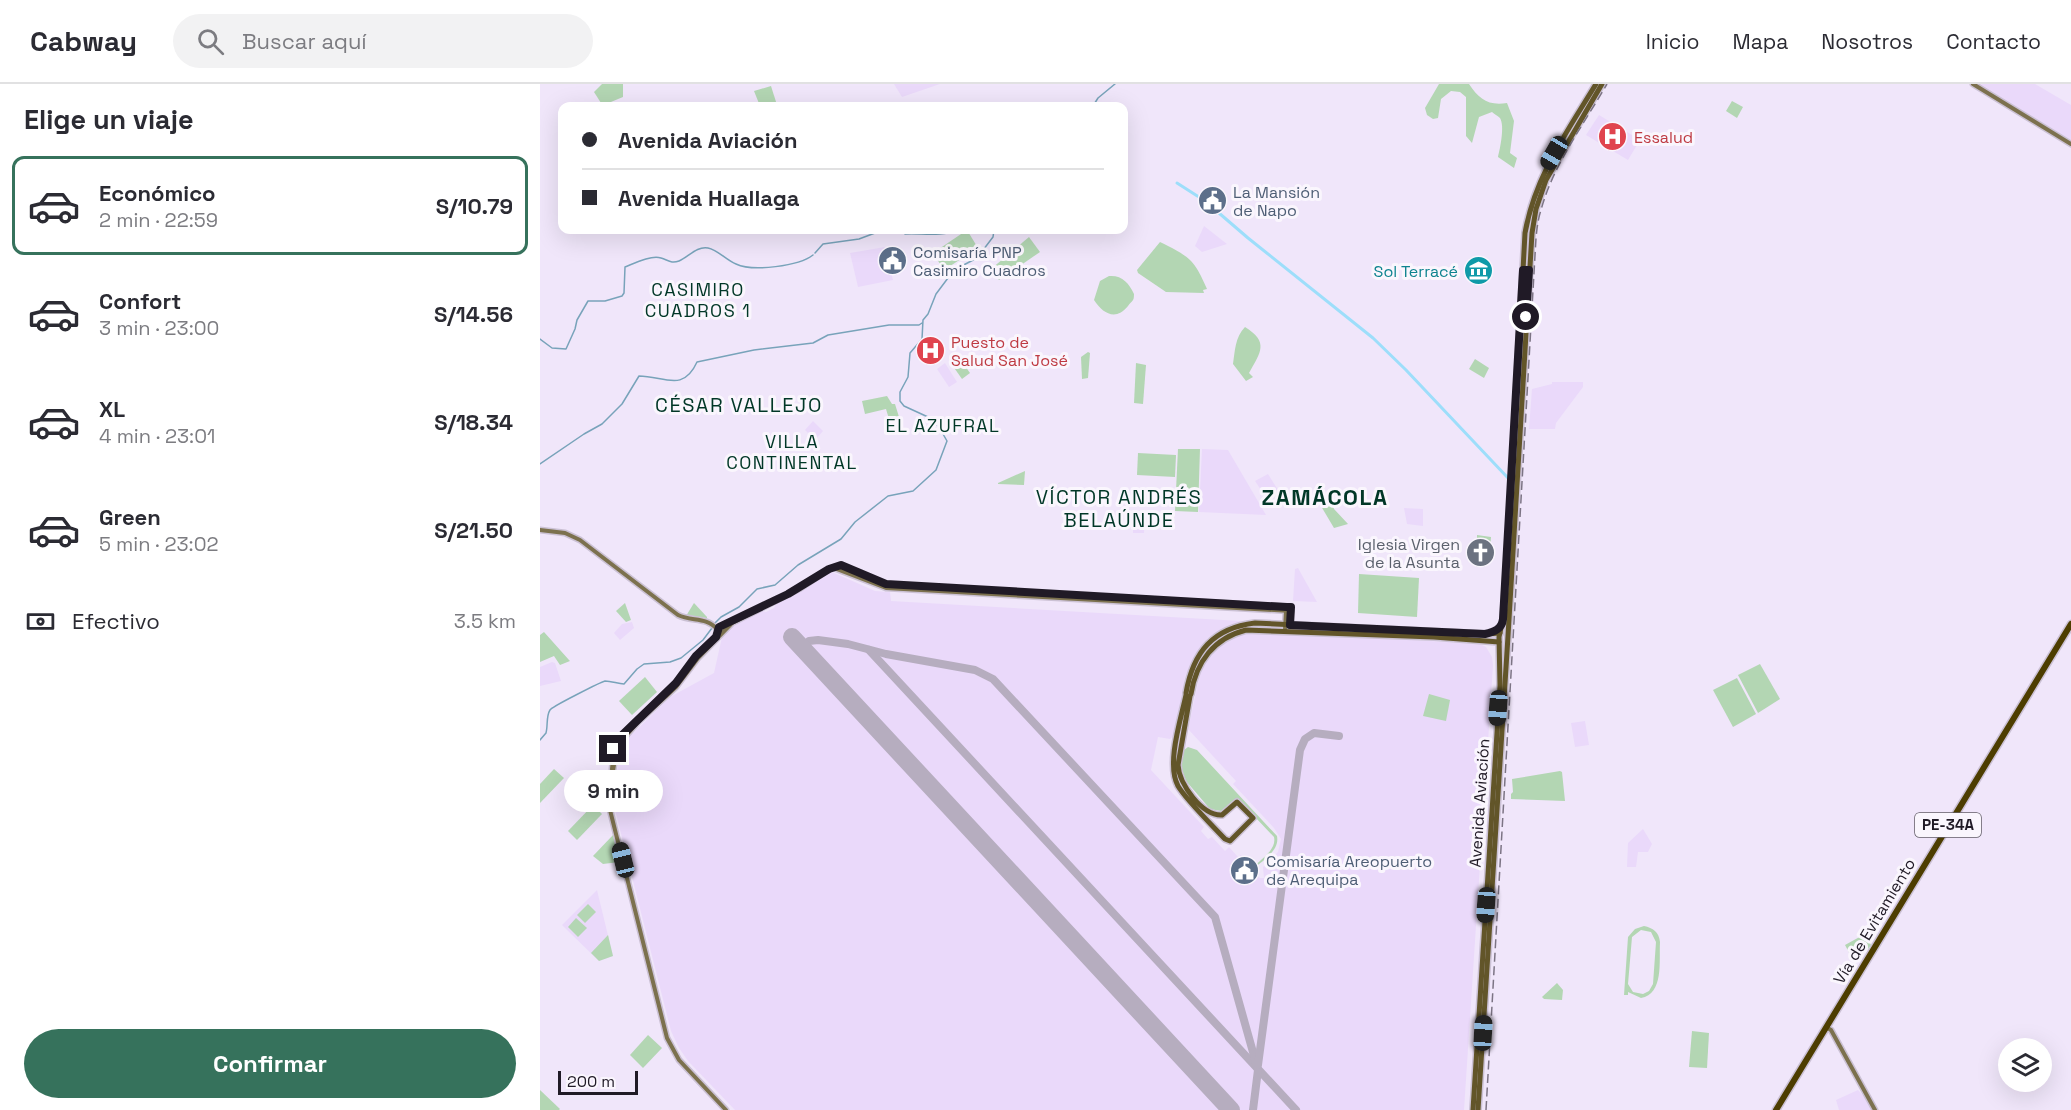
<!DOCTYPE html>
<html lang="es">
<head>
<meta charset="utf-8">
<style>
	body { margin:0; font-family:"Space Grotesk",sans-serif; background:#f2f2f3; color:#2b2b33; height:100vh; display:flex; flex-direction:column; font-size:22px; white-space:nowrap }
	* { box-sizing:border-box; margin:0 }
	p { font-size:20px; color:#7c7c81 }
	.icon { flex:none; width:33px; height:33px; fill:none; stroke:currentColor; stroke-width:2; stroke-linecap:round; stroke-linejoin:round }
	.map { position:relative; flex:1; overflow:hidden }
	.panel { display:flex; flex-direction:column; background:#fff; width:540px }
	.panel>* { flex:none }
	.top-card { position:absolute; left:18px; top:18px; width:570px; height:132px; border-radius:12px; box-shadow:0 6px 24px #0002; display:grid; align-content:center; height:132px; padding:0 24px; background:#fff }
	.fabs { position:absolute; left:1458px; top:954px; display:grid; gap:12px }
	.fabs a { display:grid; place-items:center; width:54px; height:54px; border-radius:50%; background:#fff; box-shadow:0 6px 24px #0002; font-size:30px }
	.scale { position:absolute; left:18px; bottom:15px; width:80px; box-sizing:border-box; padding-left:6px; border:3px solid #201a26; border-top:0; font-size:16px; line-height:21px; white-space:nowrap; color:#201a26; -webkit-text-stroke:4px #faf6fd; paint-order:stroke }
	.end { position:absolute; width:27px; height:27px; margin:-14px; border:8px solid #201a26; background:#fff; box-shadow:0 0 0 3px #fff }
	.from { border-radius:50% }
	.bubble { position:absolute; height:42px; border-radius:21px; background:#fff; box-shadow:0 6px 24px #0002; font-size:20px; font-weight:600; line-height:42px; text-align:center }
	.car { position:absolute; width:18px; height:36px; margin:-18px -9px; border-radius:8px; box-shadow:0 0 4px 2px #0007; background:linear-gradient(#222 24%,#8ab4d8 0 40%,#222 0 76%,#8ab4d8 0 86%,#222 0) }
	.top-card b { display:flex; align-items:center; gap:21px; height:57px; font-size:22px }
	.top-card b+b { border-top:2px solid #e1e1e2 }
	.top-card i { width:15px; height:15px; background:#2b2b33 }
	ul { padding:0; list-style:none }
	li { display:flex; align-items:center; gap:18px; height:99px; margin:0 12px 9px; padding:0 12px; border:3px solid transparent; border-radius:12px }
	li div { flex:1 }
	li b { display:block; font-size:22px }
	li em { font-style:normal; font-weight:600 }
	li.active { border-color:#36725c }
	li>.icon { width:54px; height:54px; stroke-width:1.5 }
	h2 { padding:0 24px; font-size:27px; line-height:72px }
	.pay { display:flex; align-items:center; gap:15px; height:66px; padding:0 24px; font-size:22px }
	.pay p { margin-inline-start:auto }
	.button { display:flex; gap:12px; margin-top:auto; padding:12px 24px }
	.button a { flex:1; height:69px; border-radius:36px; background:#36725c; color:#fff; font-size:24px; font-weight:600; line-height:69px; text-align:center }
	header { display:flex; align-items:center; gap:36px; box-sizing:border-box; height:84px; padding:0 30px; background:#fff; border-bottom:2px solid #e1e1e2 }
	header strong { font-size:28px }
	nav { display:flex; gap:33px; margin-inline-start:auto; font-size:21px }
	.search { width:420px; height:54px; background:#f2f2f3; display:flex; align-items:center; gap:15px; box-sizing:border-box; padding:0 21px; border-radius:33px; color:#7c7c81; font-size:22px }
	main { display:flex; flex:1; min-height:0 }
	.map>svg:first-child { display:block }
</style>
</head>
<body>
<header>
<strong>Cabway</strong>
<div class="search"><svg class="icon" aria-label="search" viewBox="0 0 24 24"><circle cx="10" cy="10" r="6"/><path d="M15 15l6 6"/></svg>Buscar aquí</div>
<nav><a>Inicio</a><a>Mapa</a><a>Nosotros</a><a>Contacto</a></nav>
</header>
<main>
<section class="panel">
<h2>Elige un viaje</h2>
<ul>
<li class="active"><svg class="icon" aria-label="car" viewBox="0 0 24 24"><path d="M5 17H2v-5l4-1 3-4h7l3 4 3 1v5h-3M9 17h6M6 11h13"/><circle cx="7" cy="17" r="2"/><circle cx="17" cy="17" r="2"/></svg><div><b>Económico</b><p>2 min · 22:59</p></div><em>S/10.79</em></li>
<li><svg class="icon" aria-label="car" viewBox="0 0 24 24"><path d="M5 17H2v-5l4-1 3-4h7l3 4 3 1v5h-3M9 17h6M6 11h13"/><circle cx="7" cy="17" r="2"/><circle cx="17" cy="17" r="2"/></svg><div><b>Confort</b><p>3 min · 23:00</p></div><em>S/14.56</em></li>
<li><svg class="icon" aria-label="car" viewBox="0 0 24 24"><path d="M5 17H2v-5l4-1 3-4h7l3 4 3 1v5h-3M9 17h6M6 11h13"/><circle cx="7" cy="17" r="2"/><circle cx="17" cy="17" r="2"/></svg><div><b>XL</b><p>4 min · 23:01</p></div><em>S/18.34</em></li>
<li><svg class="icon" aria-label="car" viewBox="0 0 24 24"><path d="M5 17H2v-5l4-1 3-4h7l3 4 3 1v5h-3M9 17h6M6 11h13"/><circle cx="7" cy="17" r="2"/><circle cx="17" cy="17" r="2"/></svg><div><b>Green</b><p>5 min · 23:02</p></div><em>S/21.50</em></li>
</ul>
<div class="pay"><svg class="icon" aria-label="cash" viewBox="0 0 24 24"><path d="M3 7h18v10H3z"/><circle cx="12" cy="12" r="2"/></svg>Efectivo<p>3.5 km</p></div>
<div class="button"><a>Confirmar</a></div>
</section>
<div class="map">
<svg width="1531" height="1026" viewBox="0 0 1531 1026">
	<rect width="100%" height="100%" fill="#f0e6fa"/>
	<!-- built -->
	<g fill="#ead9fa">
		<polygon points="354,0 400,0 362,13"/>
		<polygon points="1441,0 1495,0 1531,21 1531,56 1439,1"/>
		<polygon points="1059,31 1100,56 1088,76 1046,51"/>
		<polygon points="664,142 687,160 662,168 655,162"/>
		<polygon points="345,163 353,196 318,203 310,169"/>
		<polygon points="405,279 417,298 409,303 397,285"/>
		<polygon points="1012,298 1043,298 1043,303 1016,339 1015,345 989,345 992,305 1012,300"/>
		<polygon points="273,337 283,347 275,356 265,346"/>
		<polygon points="662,365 688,366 726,431 659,428"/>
		<polygon points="728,390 738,406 721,406 715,397"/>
		<polygon points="864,424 883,425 883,442 867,440"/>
		<polygon points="593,432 605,432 604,449 593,449"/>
		<polygon points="758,484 777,518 753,517 755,485"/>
		<polygon points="292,488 335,507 350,508 351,517 701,537 675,549 668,554 654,572 645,593 635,651 630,655 618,653 611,686 664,743 661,747 668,755 672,753 685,767 689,763 698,773 701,771 703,773 697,782 694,782 695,784 693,786 689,786 703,800 714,790 720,794 724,794 723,783 738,768 741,755 734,744 693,700 696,697 648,645 661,585 675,565 690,554 707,548 809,552 940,560 946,563 952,573 953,581 924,1026 195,1026 148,977 139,964 131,947 72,714 82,660 130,613 174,589 182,553 194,541 222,527 226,528 234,524 236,520"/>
		<polygon points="92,538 94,544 80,556 74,549 82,540"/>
		<polygon points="12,578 15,579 21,597 0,602 0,583"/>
		<polygon points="1045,637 1049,661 1035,663 1031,639"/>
		<polygon points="1103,745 1112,760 1108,768 1098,768 1096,783 1087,783 1088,759"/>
		<polygon points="57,806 73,872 59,877 22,841"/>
		<polygon points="1318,1006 1337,1026 1299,1026 1296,1016"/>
	</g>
	<!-- green -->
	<g fill="#b3d6b3" fill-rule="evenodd">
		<polygon points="62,0 83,0 83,13 66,20 61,19 54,8"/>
		<path d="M899,0h30c10,15 19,22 38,19l7,18 -4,32 7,5 -3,10 -16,-11c2,-8 7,-31 2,-39 -2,-2 -6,-4 -8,-6l-13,5 -7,26 -6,-7v-39l-6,-5 -9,-1 -10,8 -3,19 -5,1 -6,-4 -2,-7z"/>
		<polygon points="231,2 237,21 220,22 214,7"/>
		<polygon points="1192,17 1203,23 1197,34 1186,27"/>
		<polygon points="427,146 438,164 404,186 393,169"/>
		<polygon points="489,153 500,168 459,196 451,185"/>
		<path d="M620,158c30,15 34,17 47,47l-4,1 1,3 -38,-1 -28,-19 -1,-3z"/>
		<polygon points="984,190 987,190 976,398 973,397"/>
		<path d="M569,192c13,-1 20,7 25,18 0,8 -2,6 -6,12 -12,15 -25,8 -34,-6l6,-19z"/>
		<path d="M705,243c24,15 16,25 4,46l4,4 -7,4 -13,-17c2,-13 2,-27 12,-37z"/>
		<polygon points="548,268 550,269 548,294 542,295 541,273"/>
		<polygon points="418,272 430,289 422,295 410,278"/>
		<polygon points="935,275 949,284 944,294 929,285"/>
		<polygon points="596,279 606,281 603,320 594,319"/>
		<polygon points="347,312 352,320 355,320 359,333 349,335 346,325 325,330 322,317"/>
		<polygon points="638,365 660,365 658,428 635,427"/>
		<polygon points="598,369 636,371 635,393 597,391"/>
		<polygon points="485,387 484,401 458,400 458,399"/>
		<polygon points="789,411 794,425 808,440 794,444 775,412"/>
		<polygon points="937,451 951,453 950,465 937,465"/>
		<polygon points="819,490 879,494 877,533 818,529"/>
		<polygon points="85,519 91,536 86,538 76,527"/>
		<polygon points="154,519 167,533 167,534 146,532"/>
		<polygon points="4,548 29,576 30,577 20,581 14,572 0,578 0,551"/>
		<polygon points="1220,580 1240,615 1218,629 1198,591"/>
		<polygon points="105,593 117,608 92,631 79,617"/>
		<polygon points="1197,594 1216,630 1193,643 1173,606"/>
		<polygon points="889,610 910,616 906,637 883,632"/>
		<path d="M648,663l9,3 80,86c3,15 -15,25 -25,34l-1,-1c9,-9 26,-19 23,-32l-35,-37h-5l-13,11 -11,-2 -24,-28 -5,-14 3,-17z"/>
		<polygon points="14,685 24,694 0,719 0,700"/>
		<polygon points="1020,687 1022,688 1025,717 971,715 971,710 973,708 972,695"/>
		<polygon points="53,721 62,730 37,756 28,747"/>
		<polygon points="73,751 79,778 63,780 53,772"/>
		<polygon points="48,820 56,828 45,839 37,831"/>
		<polygon points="36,834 47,844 38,853 28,843"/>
		<path d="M1104,842c9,2 15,6 16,16 -1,19 4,52 -19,56l-13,-6v3h-4l4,-58 7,-8zM1101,846l10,2 5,10 -3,42 -4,7 -6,3 -10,-2 -5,-8 4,-47z"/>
		<polygon points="1325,850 1331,861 1328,865 1312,874 1305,861"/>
		<polygon points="68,851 73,872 59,877 51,869"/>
		<polygon points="1017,899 1023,906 1022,916 1004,915 1002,913"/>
		<polygon points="1152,947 1169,949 1167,984 1149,983"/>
		<polygon points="108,951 122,964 103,984 90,971"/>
		<polygon points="0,1006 20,1025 19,1026 0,1026"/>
	</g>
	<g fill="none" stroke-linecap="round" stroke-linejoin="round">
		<!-- stream -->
		<g stroke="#78a3ba" stroke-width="1.5">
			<polyline points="553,22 558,14 575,0"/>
			<path d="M359,146l6,4c17,-1 36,3 52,-4"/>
			<polyline points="275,169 283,160 319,155 343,146"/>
			<path d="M0,255l12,9 14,1 9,-20 2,-9 11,-19h17l17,-5 2,-3 1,-26c10,-4 26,-12 36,-9 7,2 10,6 18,3 10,-4 17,-15 29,-13 10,2 18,12 28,16 17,8 63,2 77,-9"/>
			<path d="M0,380l44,-30 18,-10 20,-20 17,-28c25,0 44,17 58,-14l57,-12 59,-7 15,-8 61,-10h30l3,-2"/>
			<polyline points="175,539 181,533 199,523 217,505 235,501 258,481 301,455 315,438 348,412 373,407 396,386 407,357 399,343 388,333 364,322 360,317 360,308 368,293 370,269 382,255 383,236 388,230 396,210 414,186 437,174 453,153 454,146"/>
			<path d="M0,656l6,-7c2,-7 0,-17 4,-23 1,-3 51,-28 55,-29 7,0 13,3 19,3l13,-15 7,-5 26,-2 11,-4 22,-18 9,-12"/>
		</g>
		<!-- canal -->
		<g stroke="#9ddefa" stroke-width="3">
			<polyline points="637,99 662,115"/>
			<polyline points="665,117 708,154 833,254 866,286 968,394"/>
		</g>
		<!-- taxiway -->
		<g stroke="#b6adbf" stroke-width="8">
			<polyline points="329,566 756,1026"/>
			<polyline points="267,568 266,561 269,557 278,556 308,560 346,570 435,586 453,595 675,833 718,986 713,1026"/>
			<polyline points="718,981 760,666 765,655 774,649 799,652"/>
		</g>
		<!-- runway -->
		<polyline stroke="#b6adbf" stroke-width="18" points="252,553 691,1026"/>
		<defs>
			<g id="secondary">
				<polyline points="1433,0 1531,60"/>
				<path d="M0,446l25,3 15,7 98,75c14,7 28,1 40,15"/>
				<polyline points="294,484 346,504 751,527"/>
				<polyline points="180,543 193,536"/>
				<polyline points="745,546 746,527"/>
				<polyline points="72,685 75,658 136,599 155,572 176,553 180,543"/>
				<polyline points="1286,943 1291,946 1335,1026"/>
				<polyline points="186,1026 139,976 127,954 68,718 77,662 98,638 136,603 158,574 192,539 259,505 289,485 301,481 333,496 350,501 751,523 750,541"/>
			</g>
			<g id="primary">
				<path d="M646,609c7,-41 27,-65 69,-70l231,11 14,-1"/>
				<path d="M651,610c5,-32 23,-56 55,-64l188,7 65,5"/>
				<path d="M646,611c-5,24 -20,69 -8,91 9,15 34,39 47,53l5,2 23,-23 -16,-16 -15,13c-20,1 -43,-31 -44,-50l12,-69"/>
				<path d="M933,1026l27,-424 -1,-49 4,-18 6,-88 16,-298c10,-57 42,-101 71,-149"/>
				<polyline points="938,1026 968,552 992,149 996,125 1006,96 1062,0"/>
			</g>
			<polyline id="highway" points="1236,1026 1531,540"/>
		</defs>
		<!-- secondary casing -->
		<use href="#secondary" stroke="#cbc1d4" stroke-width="7"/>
		<!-- primary casing -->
		<use href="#primary" stroke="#cbc1d4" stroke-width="8"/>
		<!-- highway casing -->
		<use href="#highway" stroke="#cbc1d4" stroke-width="9"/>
		<!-- secondary -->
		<use href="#secondary" stroke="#7c714e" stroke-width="4"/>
		<!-- primary -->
		<use href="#primary" stroke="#625529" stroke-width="5"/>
		<!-- highway -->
		<use href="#highway" stroke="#4d3d00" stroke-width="6"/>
		<!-- rail -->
		<path stroke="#7c7484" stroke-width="1.5" stroke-dasharray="9 4.5" stroke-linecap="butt" d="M946,1026l50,-872c1,-10 2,-19 5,-28 12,-45 43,-86 66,-126"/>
	</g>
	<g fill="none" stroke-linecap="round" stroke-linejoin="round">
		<!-- route -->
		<path stroke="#201a26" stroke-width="8" d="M73,665l3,-8 60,-58 20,-27 20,-19 3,-10 69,-33 41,-25 12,-4 45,19 401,23h4l-1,18 195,9c9,-2 17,-5 18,-15l20,-349h6l-3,47"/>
	</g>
	<!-- icons -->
	<defs>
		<symbol id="hospital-disc" viewBox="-11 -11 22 22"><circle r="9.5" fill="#e0444e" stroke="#faf6fd"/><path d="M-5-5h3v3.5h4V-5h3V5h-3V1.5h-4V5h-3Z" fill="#fff"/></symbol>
		<symbol id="civic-disc" viewBox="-11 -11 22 22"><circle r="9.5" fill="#5c6f8a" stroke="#faf6fd"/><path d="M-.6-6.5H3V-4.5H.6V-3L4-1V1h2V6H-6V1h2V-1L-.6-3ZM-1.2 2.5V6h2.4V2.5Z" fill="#fff"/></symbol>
		<symbol id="museum-disc" viewBox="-11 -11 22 22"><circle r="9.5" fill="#0f9aa8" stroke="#faf6fd"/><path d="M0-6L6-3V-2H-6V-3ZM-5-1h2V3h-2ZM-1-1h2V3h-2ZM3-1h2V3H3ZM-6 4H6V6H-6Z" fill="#fff"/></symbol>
		<symbol id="church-disc" viewBox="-11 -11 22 22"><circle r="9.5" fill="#6b7280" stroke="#faf6fd"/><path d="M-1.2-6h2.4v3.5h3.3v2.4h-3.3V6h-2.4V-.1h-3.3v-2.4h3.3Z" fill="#fff"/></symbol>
	</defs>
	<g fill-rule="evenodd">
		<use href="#hospital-disc" x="1056" y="36" width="33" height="33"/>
		<use href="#civic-disc" x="656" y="100" width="33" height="33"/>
		<use href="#civic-disc" x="336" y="160" width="33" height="33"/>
		<use href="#museum-disc" x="922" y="170" width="33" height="33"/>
		<use href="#hospital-disc" x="374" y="250" width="33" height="33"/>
		<use href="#church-disc" x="924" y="452" width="33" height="33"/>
		<use href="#civic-disc" x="688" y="770" width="33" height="33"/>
	</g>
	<g text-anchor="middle" stroke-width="6" stroke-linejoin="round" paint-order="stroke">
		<!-- shield labels -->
		<rect fill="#faf6fd" stroke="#615c66" stroke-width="1.5" x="1375" y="729" width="66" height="24" rx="4.5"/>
		<g font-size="15" font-weight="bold" fill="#201a26">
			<text x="1408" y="746">PE-34A</text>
		</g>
		<!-- health labels -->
		<g font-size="16" fill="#be3a42" stroke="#faf6fd" text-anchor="start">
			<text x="1094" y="59">Essalud</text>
			<text x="411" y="264">Puesto de<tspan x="411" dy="18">Salud San José</tspan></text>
		</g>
		<!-- service labels -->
		<g font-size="16" fill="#4e5e75" stroke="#faf6fd" text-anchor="start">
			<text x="693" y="114">La Mansión<tspan x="693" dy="18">de Napo</tspan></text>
			<text x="373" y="174">Comisaría PNP<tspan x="373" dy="18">Casimiro Cuadros</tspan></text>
			<text x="726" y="783">Comisaría Areopuerto<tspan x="726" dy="18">de Arequipa</tspan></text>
		</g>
		<!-- culture labels -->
		<g font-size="16" fill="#0d838f" stroke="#faf6fd" text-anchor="end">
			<text x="918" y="193">Sol Terracé</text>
		</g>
		<!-- worship labels -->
		<g font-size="16" fill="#5b616d" stroke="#faf6fd" text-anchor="end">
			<text x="920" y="466">Iglesia Virgen<tspan x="920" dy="18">de la Asunta</tspan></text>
		</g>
		<!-- street labels -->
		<g font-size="16" fill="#201a26" stroke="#faf6fd">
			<text transform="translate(939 719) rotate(-86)" y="6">Avenida Aviación</text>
			<text transform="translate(1334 837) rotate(-59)" y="6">Vía de Evitamiento</text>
		</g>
		<!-- neighbourhood labels -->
		<g font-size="18" letter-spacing="1.5" fill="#013727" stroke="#faf6fd">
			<text x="158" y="212">CASIMIRO<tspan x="158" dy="21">CUADROS 1</tspan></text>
			<text x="403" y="348">EL AZUFRAL</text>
			<text x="252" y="364">VILLA<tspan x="252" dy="21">CONTINENTAL</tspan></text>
		</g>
		<!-- quarter labels -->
		<g font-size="20" letter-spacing="1.5" fill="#013727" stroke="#faf6fd">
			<text x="199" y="328">CÉSAR VALLEJO</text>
			<text x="579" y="420">VÍCTOR ANDRÉS<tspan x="579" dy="23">BELAÚNDE</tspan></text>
		</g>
		<!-- district labels -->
		<g font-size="22" font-weight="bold" letter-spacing="1.5" fill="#013727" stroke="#faf6fd">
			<text x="785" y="421">ZAMÁCOLA</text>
		</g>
	</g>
</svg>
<div class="fabs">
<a><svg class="icon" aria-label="layers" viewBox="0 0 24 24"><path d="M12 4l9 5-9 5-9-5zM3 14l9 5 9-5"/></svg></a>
</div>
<div class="scale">200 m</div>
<i class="end from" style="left:986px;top:233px"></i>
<i class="end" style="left:73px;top:665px"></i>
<div class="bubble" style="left:24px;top:686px;width:99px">9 min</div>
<i class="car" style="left:1014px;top:69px;rotate:210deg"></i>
<i class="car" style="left:958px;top:624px;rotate:184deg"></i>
<i class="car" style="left:83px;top:776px;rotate:346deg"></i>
<i class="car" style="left:946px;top:821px;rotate:184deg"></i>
<i class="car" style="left:943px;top:949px;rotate:3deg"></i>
<div class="top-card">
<b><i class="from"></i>Avenida Aviación</b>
<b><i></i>Avenida Huallaga</b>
</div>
</div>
</main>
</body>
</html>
